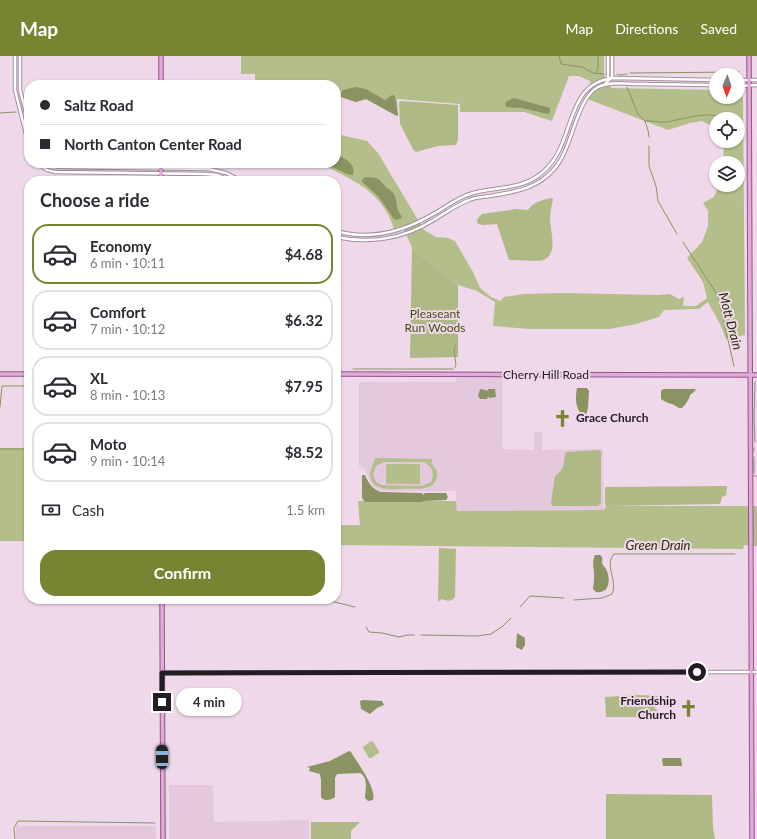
<!DOCTYPE html>
<html lang="en">
<head>
<meta charset="utf-8">
<style>
	body { margin:0; font-family:Lato,sans-serif; background:#f2f2f3; color:#2b2b33; height:100vh; display:flex; flex-direction:column; font-size:15px; white-space:nowrap }
	* { box-sizing:border-box; margin:0 }
	p { font-size:13px; color:#7c7c81 }
	.icon { flex:none; width:22px; height:22px; fill:none; stroke:currentColor; stroke-width:2; stroke-linecap:round; stroke-linejoin:round }
	.map { position:relative; flex:1; overflow:hidden }
	.drawer { position:absolute; left:24px; top:120px; width:317px; height:428px; display:flex; flex-direction:column; background:#fff; border-radius:16px; box-shadow:0 1px 3px #0004 }
	.drawer>* { flex:none }
	.guide { position:absolute; left:24px; top:24px; width:317px; height:88px; border-radius:16px; box-shadow:0 1px 3px #0004; display:grid; align-content:center; height:88px; padding:0 16px; background:#fff }
	.needle { width:26px; rotate:182deg }
	.controls { position:absolute; left:709px; top:12px; display:grid; gap:8px }
	.controls a { display:grid; place-items:center; width:36px; height:36px; border-radius:50%; background:#fff; box-shadow:0 1px 3px #0004; font-size:20px }
	.end { position:absolute; width:18px; height:18px; margin:-9px; border:5px solid #231c22; background:#fff; box-shadow:0 0 0 2px #fff }
	.from { border-radius:50% }
	.bubble { position:absolute; height:28px; border-radius:14px; background:#fff; box-shadow:0 1px 3px #0004; font-size:13px; font-weight:700; line-height:28px; text-align:center }
	.car { position:absolute; width:12px; height:24px; margin:-12px -6px; border-radius:5px; box-shadow:0 0 3px 1px #0007; background:linear-gradient(#222 24%,#8ab4d8 0 40%,#222 0 76%,#8ab4d8 0 86%,#222 0) }
	.guide b { display:flex; align-items:center; gap:14px; height:38px; font-size:15px }
	.guide b+b { border-top:1px solid #e1e1e2 }
	.guide i { width:10px; height:10px; background:#2b2b33 }
	ul { padding:0; list-style:none }
	li { display:flex; align-items:center; gap:12px; height:60px; margin:0 8px 6px; padding:0 8px; border:2px solid #e1e1e2; border-radius:16px }
	li div { flex:1 }
	li b { display:block; font-size:15px }
	li em { font-style:normal; font-weight:700 }
	li.active { border-color:#788431 }
	li>.icon { width:36px; height:36px; stroke-width:1.5 }
	h2 { padding:0 16px; font-size:18px; line-height:48px }
	.pay { display:flex; align-items:center; gap:10px; height:44px; padding:0 16px; font-size:15px }
	.pay p { margin-inline-start:auto }
	.action { display:flex; gap:8px; margin-top:auto; padding:8px 16px }
	.action a { flex:1; height:46px; border-radius:16px; background:#788431; color:#fff; font-size:16px; font-weight:700; line-height:46px; text-align:center }
	header { display:flex; align-items:center; gap:24px; box-sizing:border-box; height:56px; padding:0 20px; background:#788431; color:#fff }
	header strong { font-size:19px }
	nav { display:flex; gap:22px; margin-inline-start:auto; font-size:14px }
	.map>svg:first-child { display:block }
</style>
</head>
<body>
<header>
<strong>Map</strong>
<nav><a>Map</a><a>Directions</a><a>Saved</a></nav>
</header>
<div class="map">
<svg width="757" height="783" viewBox="0 0 757 783">
	<rect width="100%" height="100%" fill="#eed8e9"/>
	<!-- built -->
	<g fill="#e4c9de">
		<polygon points="503,321 502,393 534,394 534,376 542,376 542,394 603,393 604,454 457,455 456,435 382,435 372,430 364,412 359,411 359,326 456,326 456,322"/>
		<polygon points="169,729 213,729 214,766 309,764 309,783 169,783"/>
		<rect x="16" y="770" width="140" height="13"/>
	</g>
	<!-- green -->
	<g fill="#b4be8a" fill-rule="evenodd">
		<path d="M241,0h363v19l7,13 105,2v7h22v-2l5,3 2,237 -19,4 -6,-15 -12,-22 -9,7h-4l-31,1 -5,7 -23,7 -27,5h-79l-37,-3 2,-24 -18,-11 -19,-6 -41,-32 -5,-6 -10,-21 -8,3c-11,-38 -43,-50 -76,-66h18v-29l31,7 11,12 46,77 12,7 12,1 7,3 18,31 7,16 11,9 9,4 4,-4 20,-3 40,-1 93,2 13,-1 9,5 5,-2 -1,9h13l11,-8 -4,-16 -16,-24 15,-16 6,-16v-15l-5,-8 11,-6 5,-12h19v-22h-15l1,-22h14v-22h-22v9l-14,-7 -12,2 -22,7 -78,-30 -1,-2 5,-5 -4,-12 -11,-5h-10l-17,45 -28,-9h-64v-8l-63,-5 1,16 -1,1 -31,-17 -10,3 -15,-5 -5,1v-13h-62l-19,-5v-6h-14z"/>
		<rect x="0" y="392" width="29" height="93"/>
		<path d="M375,402l57,1v3l-1,1 6,8c2,22 -21,17 -36,18 -7,0 -15,1 -22,-2 -4,-1 -7,-4 -8,-8 -3,-8 3,-14 4,-21zM384,406h41l7,7 1,7 -2,6 -9,4 -41,-1 -5,-3 -3,-8 3,-8z"/>
		<rect x="386" y="408" width="34" height="20"/>
		<polygon points="358,445 456,445 457,455 604,454 606,450 757,450 757,490 744,489 743,493 336,489 336,469 360,469"/>
		<polygon points="371,685 373,686 379,695 379,697 371,702 369,702 363,692 363,691"/>
	</g>
	<!-- forest -->
	<g fill="#afb985">
		<polygon points="401,45 458,49 458,84 456,89 438,90 416,96 413,93 400,68 399,46"/>
		<path d="M551,142l2,1c-1,6 -3,12 -3,19 0,12 9,37 -7,42 -6,2 -27,0 -34,0l-12,-36 -13,1 -6,-1 -1,-3 1,-3 4,-4 34,-5 12,1c5,-8 15,-10 23,-12z"/>
		<polygon points="412,191 417,197 458,229 458,301 410,302"/>
		<path d="M600,394l1,2v51l-3,3h-46l-1,-4 4,-26c12,-8 7,-13 11,-24z"/>
		<polygon points="727,430 726,439 722,441 720,448 606,450 605,448 605,432 606,431"/>
		<path d="M439,492l17,1 -1,48c-4,5 -7,4 -13,2l-4,3z"/>
		<polygon points="637,639 660,640 655,645 654,651 658,655 663,657 663,661 606,661 605,641"/>
		<polygon points="606,738 712,739 713,772 715,783 606,783"/>
		<polygon points="311,766 360,766 351,775 351,783 311,783"/>
	</g>
	<!-- water -->
	<g fill="#8a9361">
		<polygon points="356,31 366,33 385,44 392,39 395,40 398,59 397,60 366,43 356,46 341,41 341,37 343,34"/>
		<polygon points="514,42 550,52 550,56 548,58 522,52 506,51 505,48 507,45"/>
		<path d="M336,98c8,3 21,11 17,21l-6,-1 -24,-11h13z"/>
		<path d="M365,121c14,1 12,0 21,10 3,3 7,4 9,9 3,11 0,10 7,21l-1,1 -4,2 -3,-1 -16,-23 -16,-14v-2z"/>
		<path d="M582,332h5l2,3 -1,17 -2,8c-11,-3 -11,-18 -9,-28z"/>
		<polygon points="480,333 485,334 487,335 488,333 495,333 496,341 489,342 488,340 487,343 480,343 478,340"/>
		<path d="M663,333h32l1,1 -6,5c-1,5 -5,10 -8,13h-3c-6,-5 -12,-4 -18,-9v-8z"/>
		<path d="M362,419h3c4,9 7,14 16,17l41,1 1,2 2,-2h21l2,4 -2,3 -23,1 -1,1h-57l-3,-4z"/>
		<path d="M595,499h5l2,2c1,2 0,4 0,6 1,3 2,3 4,6 5,10 4,25 -10,23l-3,-3c0,-4 1,-6 1,-10 1,-8 -3,-16 1,-24z"/>
		<polygon points="517,577 525,582 525,589 522,594 516,591"/>
		<polygon points="363,644 382,645 384,649 377,652 370,658 361,653 360,645"/>
		<path d="M349,695l2,1c6,10 26,37 22,48l-5,1 -3,-3c0,-8 4,-20 -5,-25l-23,1 -2,4v19c-4,3 -11,5 -14,0v-17l-1,-6 -11,-3 1,-3 -3,-1 23,-6z"/>
		<polygon points="664,702 681,702 682,710 663,710 662,703"/>
	</g>
	<g fill="none" stroke-linecap="round" stroke-linejoin="round">
		<!-- stream -->
		<g stroke="#8a9361" stroke-width="1">
			<polyline points="559,0 561,8 582,11 593,17 604,18"/>
			<polyline points="596,17 598,12 598,0"/>
			<polyline points="630,17 739,16"/>
			<polyline points="617,18 619,19 627,18"/>
			<polyline points="627,31 638,58 645,65 648,74 649,81"/>
			<polyline points="0,57 16,56"/>
			<path d="M645,65c6,-1 14,2 21,1 15,-2 45,-13 58,-3"/>
			<polyline points="649,90 649,110 656,130 658,145 677,178"/>
			<polyline points="683,186 718,240 734,310"/>
			<polyline points="454,312 456,310 454,293 456,289"/>
			<polyline points="353,313 453,313"/>
			<polyline points="336,314 337,313"/>
			<polyline points="0,351 2,330 29,330"/>
			<polyline points="755,386 754,362 755,326"/>
			<polyline points="754,392 754,395"/>
			<polyline points="0,393 29,393"/>
			<polyline points="754,417 754,401"/>
			<polyline points="754,420 757,420"/>
			<polyline points="322,543 355,551"/>
			<path d="M574,544l28,-2 10,-4c6,-13 -8,-29 2,-40h121"/>
			<polyline points="520,551 530,540 564,542"/>
			<polyline points="366,571 369,576 382,577 399,581 407,579 414,579"/>
			<polyline points="421,579 477,580 491,578 503,570 511,562"/>
			<polyline points="15,783 14,772 18,765 155,767"/>
		</g>
		<defs>
			<g id="minor">
				<polyline points="15,0 15,34 29,90"/>
				<polyline points="20,0 20,34 29,68"/>
				<polyline points="608,22 608,0"/>
				<polyline points="738,24 757,24"/>
				<polyline points="605,28 612,21 612,0"/>
				<polyline points="738,30 757,29"/>
				<polyline points="37,107 47,114 55,116 204,118 217,119 231,125"/>
				<polyline points="45,107 59,111 209,113 226,117 242,125"/>
				<path d="M336,175c35,10 69,0 99,-18 11,-6 22,-15 35,-19 25,-8 53,-3 74,-23 33,-29 19,-89 71,-93l101,2"/>
				<path d="M336,181c33,7 67,2 96,-16 12,-7 24,-16 37,-21 6,-3 14,-3 21,-4 24,-4 48,-7 65,-28 18,-21 21,-69 43,-81 12,-6 29,-3 42,-3 26,0 51,1 76,1"/>
				<polyline points="162,617 757,616"/>
			</g>
			<g id="major">
				<polyline points="749,0 752,783"/>
				<polyline points="161,29 161,0"/>
				<polyline points="161,107 161,125"/>
				<polyline points="0,318 29,318"/>
				<polyline points="336,318 757,319"/>
				<polyline points="162,543 163,783"/>
			</g>
		</defs>
		<!-- minor casing -->
		<use href="#minor" stroke="#a38f9f" stroke-width="4.5"/>
		<!-- major casing -->
		<use href="#major" stroke="#925488" stroke-width="5.5"/>
		<!-- minor -->
		<use href="#minor" stroke="#fff" stroke-width="2.5"/>
		<!-- major -->
		<use href="#major" stroke="#e1aad9" stroke-width="3.5"/>
	</g>
	<g fill="none" stroke-linecap="round" stroke-linejoin="round">
		<!-- route -->
		<polyline stroke="#231c22" stroke-width="5" points="162,646 162,617 697,616"/>
	</g>
	<!-- icons -->
	<defs>
		<symbol id="church-bare" viewBox="-9 -9 18 18"><path d="M-1.2-6h2.4v3.5h3.3v2.4h-3.3V6h-2.4V-.1h-3.3v-2.4h3.3Z" fill="#788431" stroke="#eed8e9" stroke-width="2.5" paint-order="stroke"/></symbol>
	</defs>
	<g fill-rule="evenodd">
		<use href="#church-bare" x="550" y="350" width="25" height="25"/>
		<use href="#church-bare" x="676" y="640" width="25" height="25"/>
	</g>
	<g text-anchor="middle" stroke-width="4" stroke-linejoin="round" paint-order="stroke">
		<!-- park labels -->
		<g font-size="12" fill="#464d12" stroke="#eed8e9">
			<text x="435" y="262">Pleaseant<tspan x="435" dy="14">Run Woods</tspan></text>
		</g>
		<!-- street labels -->
		<g font-size="12" fill="#231c22" stroke="#eed8e9">
			<text x="546" y="323">Cherry Hill Road</text>
		</g>
		<!-- poi labels -->
		<g font-size="12" font-weight="bold" fill="#231c22" stroke="#eed8e9" text-anchor="start">
			<text x="576" y="366">Grace Church</text>
			<text x="676" y="649" text-anchor="end">Friendship<tspan x="676" dy="14">Church</tspan></text>
		</g>
		<!-- water labels -->
		<g font-size="13" font-style="italic" fill="#2a2f06" stroke="#eed8e9">
			<text transform="translate(731 265) rotate(75)" y="5">Mott Drain</text>
			<text x="658" y="494">Green Drain</text>
		</g>
	</g>
</svg>
<div class="controls">
<a><svg class="needle" viewBox="-14 -14 28 28"><path d="M0-13l5 13h-10z" fill="#e53935"/><path d="M0 13l5-13h-10z" fill="#7c7c81"/></svg></a>
<a><svg class="icon" aria-label="locate" viewBox="0 0 24 24"><circle cx="12" cy="12" r="6"/><path d="M12 2v4M12 18v4M2 12h4M18 12h4"/></svg></a>
<a><svg class="icon" aria-label="layers" viewBox="0 0 24 24"><path d="M12 4l9 5-9 5-9-5zM3 14l9 5 9-5"/></svg></a>
</div>
<i class="end from" style="left:697px;top:616px"></i>
<i class="end" style="left:162px;top:646px"></i>
<div class="bubble" style="left:176px;top:632px;width:66px">4 min</div>
<i class="car" style="left:162px;top:701px;rotate:0deg"></i>
<div class="guide">
<b><i class="from"></i>Saltz Road</b>
<b><i></i>North Canton Center Road</b>
</div>
<section class="drawer">
<h2>Choose a ride</h2>
<ul>
<li class="active"><svg class="icon" aria-label="car" viewBox="0 0 24 24"><path d="M5 17H2v-5l4-1 3-4h7l3 4 3 1v5h-3M9 17h6M6 11h13"/><circle cx="7" cy="17" r="2"/><circle cx="17" cy="17" r="2"/></svg><div><b>Economy</b><p>6 min · 10:11</p></div><em>$4.68</em></li>
<li><svg class="icon" aria-label="car" viewBox="0 0 24 24"><path d="M5 17H2v-5l4-1 3-4h7l3 4 3 1v5h-3M9 17h6M6 11h13"/><circle cx="7" cy="17" r="2"/><circle cx="17" cy="17" r="2"/></svg><div><b>Comfort</b><p>7 min · 10:12</p></div><em>$6.32</em></li>
<li><svg class="icon" aria-label="car" viewBox="0 0 24 24"><path d="M5 17H2v-5l4-1 3-4h7l3 4 3 1v5h-3M9 17h6M6 11h13"/><circle cx="7" cy="17" r="2"/><circle cx="17" cy="17" r="2"/></svg><div><b>XL</b><p>8 min · 10:13</p></div><em>$7.95</em></li>
<li><svg class="icon" aria-label="car" viewBox="0 0 24 24"><path d="M5 17H2v-5l4-1 3-4h7l3 4 3 1v5h-3M9 17h6M6 11h13"/><circle cx="7" cy="17" r="2"/><circle cx="17" cy="17" r="2"/></svg><div><b>Moto</b><p>9 min · 10:14</p></div><em>$8.52</em></li>
</ul>
<div class="pay"><svg class="icon" aria-label="cash" viewBox="0 0 24 24"><path d="M3 7h18v10H3z"/><circle cx="12" cy="12" r="2"/></svg>Cash<p>1.5 km</p></div>
<div class="action"><a>Confirm</a></div>
</section>
</div>
</body>
</html>
